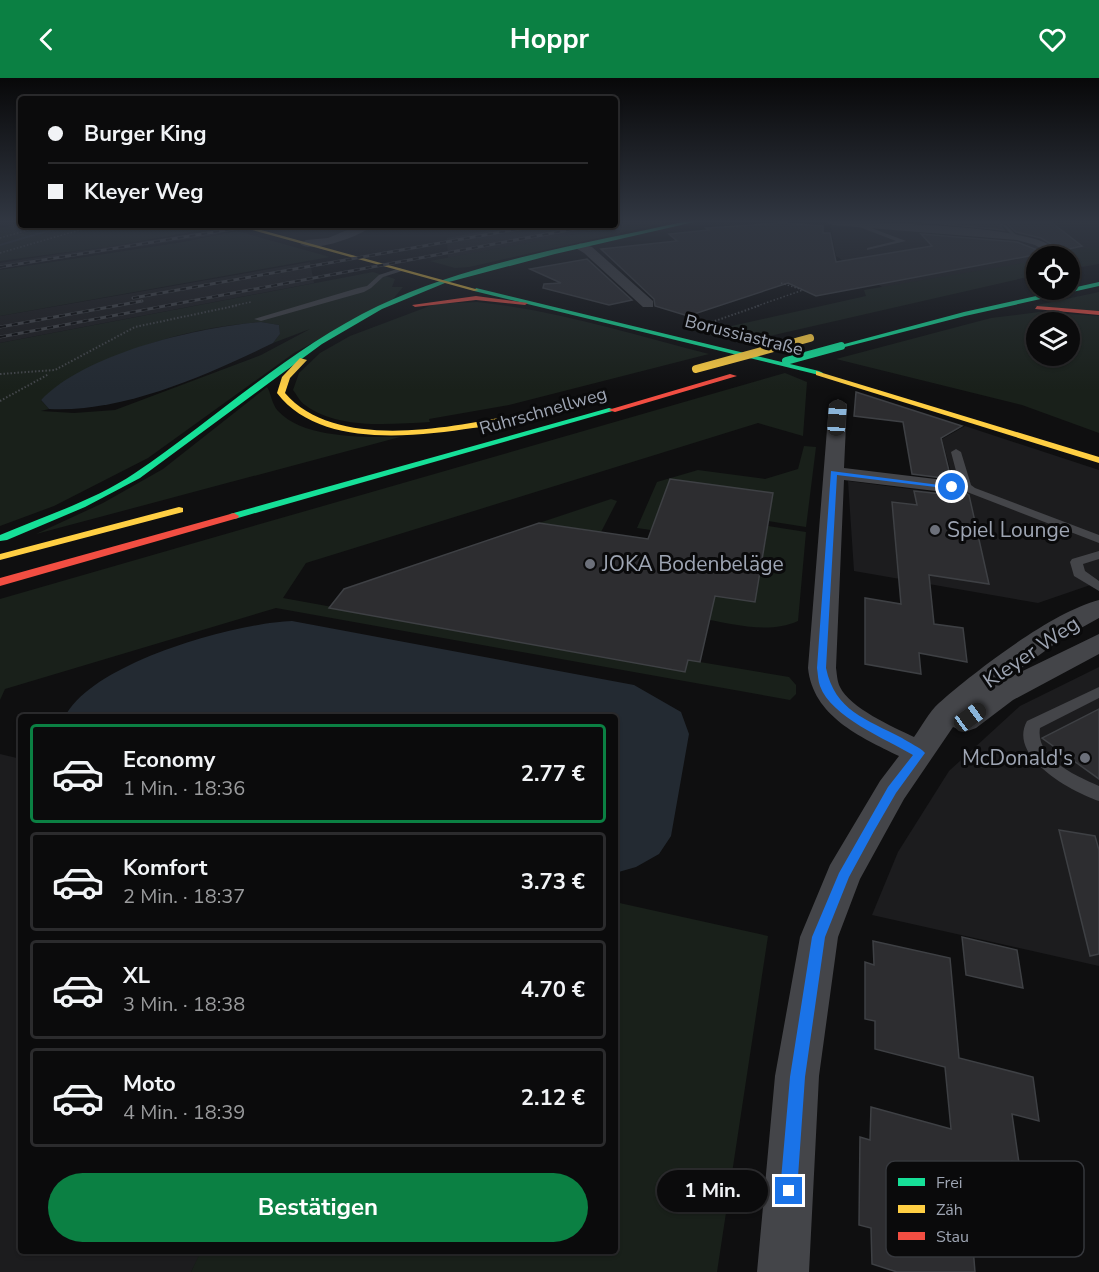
<!DOCTYPE html>
<html lang="de">
<head>
<meta charset="utf-8">
<style>
	body { margin:0; font-family:"Nunito Sans",sans-serif; background:#19191a; color:#f1f3f6; height:100vh; display:flex; flex-direction:column; font-size:22px; white-space:nowrap }
	* { box-sizing:border-box; margin:0 }
	p { font-size:20px; color:#9a9b9d }
	.icon { flex:none; width:33px; height:33px; fill:none; stroke:currentColor; stroke-width:2; stroke-linecap:round; stroke-linejoin:round }
	.map { position:relative; flex:1; overflow:hidden }
	.sheet { position:absolute; left:18px; top:636px; width:600px; height:540px; display:flex; flex-direction:column; background:#0b0b0c; border-radius:6px; box-shadow:0 2px 4px #0004,0 0 0 2px #2b2b2d }
	.sheet>* { flex:none }
	.guide { position:absolute; left:18px; top:18px; width:600px; height:132px; border-radius:6px; box-shadow:0 2px 4px #0004,0 0 0 2px #2b2b2d; display:grid; align-content:center; height:132px; padding:0 30px; background:#0b0b0c }
	.buttons { position:absolute; left:1026px; top:168px; display:grid; gap:12px }
	.buttons a { display:grid; place-items:center; width:54px; height:54px; border-radius:50%; background:#0b0b0c; box-shadow:0 2px 4px #0004,0 0 0 2px #2b2b2d; font-size:30px }
	.end { position:absolute; width:27px; height:27px; margin:-14px; border:8px solid #1a73e8; background:#fff; box-shadow:0 0 0 3px #fff }
	.from { border-radius:50% }
	.bubble { position:absolute; height:42px; border-radius:21px; background:#0b0b0c; box-shadow:0 2px 4px #0004,0 0 0 2px #2b2b2d; font-size:20px; font-weight:700; line-height:42px; text-align:center }
	.car { position:absolute; width:18px; height:36px; margin:-18px -9px; border-radius:8px; box-shadow:0 0 4px 2px #0007; background:linear-gradient(#222 24%,#8ab4d8 0 40%,#222 0 76%,#8ab4d8 0 86%,#222 0) }
	.guide b { display:flex; align-items:center; gap:21px; height:57px; font-size:22px }
	.guide b+b { border-top:2px solid #2b2b2d }
	.guide i { width:15px; height:15px; background:#f1f3f6 }
	ul { padding:10px 0 0; list-style:none }
	li { display:flex; align-items:center; gap:18px; height:99px; margin:0 12px 9px; padding:0 18px; border:3px solid #2b2b2d; border-radius:6px }
	li div { flex:1 }
	li b { display:block; font-size:22px }
	li em { font-style:normal; font-weight:700 }
	li.current { border-color:#0b8043 }
	li>.icon { width:54px; height:54px; stroke-width:1.5 }
	.primary-button { display:flex; gap:12px; margin-top:auto; padding:12px 30px }
	.primary-button a { flex:1; height:69px; border-radius:36px; background:#0b8043; color:#fff; font-size:24px; font-weight:700; line-height:69px; text-align:center }
	header { display:flex; justify-content:space-between; align-items:center; height:78px; padding:0 30px; background:#0b8043; color:#fff; font-size:27px; font-weight:700 }
	.map>svg:first-child { display:block }
</style>
</head>
<body>
<header><svg class="icon" aria-label="back" viewBox="0 0 24 24"><path d="M15 5l-7 7 7 7"/></svg>Hoppr<svg class="icon" aria-label="heart" viewBox="0 0 24 24"><path d="M12 20l-8-8c-3-5 5-10 8-4 3-6 11-1 8 4z"/></svg></header>
<div class="map">
<svg width="1099" height="1194" viewBox="0 0 1099 1194">
	<rect width="100%" height="100%" fill="#0f0f10"/>
	<!-- built -->
	<g fill="#1c1c1e">
		<polygon points="615,144 639,144 448,180 447,160 518,147 615,147"/>
		<polygon points="830,144 1099,144 1099,186 1070,191 1070,178 1036,178 1036,197 906,225 836,178"/>
		<polygon points="209,153 221,156 0,190 0,185"/>
		<polygon points="310,184 314,205 0,265 0,238"/>
		<polygon points="965,348 1099,392 1099,504 1038,525 854,493 848,403 957,417 942,361"/>
		<polygon points="1099,589 1099,888 872,837 898,774 949,693 1020,628"/>
		<polygon points="0,676 21,681 21,1173 202,1173 191,1194 0,1194"/>
	</g>
	<!-- green -->
	<g fill="#19201a" fill-rule="evenodd">
		<polygon points="639,144 669,144 469,189 455,190 430,183"/>
		<polygon points="21,146 212,147 219,149 113,168 0,183 0,150"/>
		<polygon points="237,153 330,179 0,238 0,192 183,164"/>
		<polygon points="1099,169 1099,185 1070,191 1070,178 1054,178 1060,173"/>
		<polygon points="1036,183 1036,197 757,261 718,251 866,218 864,212"/>
		<path d="M373,194l22,7 -3,8h11l-10,12 -99,54 -146,105 -94,48 -54,20v-183zM261,244l18,3 1,9 -7,9 37,-14 -49,26 -146,55 -41,3 -33,-2 8,-2 -8,-9c65,-48 140,-72 220,-78z"/>
		<polygon points="1099,214 1099,233 1033,228"/>
		<path d="M477,224c79,8 155,32 232,52l-200,51 -80,14 1,3c-38,2 -92,8 -125,-17 -5,-3 -8,-10 -12,-15l6,-17 21,-20 30,-17 85,-32z"/>
		<path d="M1039,234l60,4v117l-77,-28 -186,-46 155,-41zM1036,244h34v34h-34z"/>
		<polygon points="785,295 807,304 803,358 758,345 306,485 283,520 684,593 688,582 789,599 796,607 796,616 790,622 276,530 5,611 0,622 0,521"/>
		<path d="M267,309c4,5 4,16 11,24 26,28 86,26 122,26l-364,97 67,-31 60,-34z"/>
		<polygon points="804,368 816,369 806,449 768,443 773,415 670,402 651,452 637,450 657,404 698,392 765,401 798,391"/>
		<polygon points="611,421 617,423 601,454 539,445"/>
		<path d="M768,448l38,6 -8,89c-31,14 -67,2 -100,-3l7,-24 50,7z"/>
		<polygon points="615,824 768,858 717,1194 191,1194 201,1173 615,1173"/>
	</g>
	<!-- water -->
	<g fill="#232a32">
		<path d="M261,244l18,3 1,9 -7,9c-65,32 -151,70 -224,66l-8,-9c44,-47 157,-73 220,-78z"/>
		<path d="M292,543l342,64 47,27 8,22 -18,102 -12,18 -23,13 -21,6v-156h-550c26,-54 170,-94 227,-96z"/>
	</g>
	<g fill="none" stroke-linecap="round" stroke-linejoin="round">
		<!-- stream -->
		<polygon fill="#232a32" fill-rule="evenodd" points="65,147 71,147 0,168 0,166"/>
	</g>
	<!-- building -->
	<g fill="#2d2d30" stroke="#3e4044" stroke-width="1.5">
		<polygon points="923,144 1051,144 1082,168 1055,174 1056,169 1041,160 1016,154 1006,145 1000,147 1004,152"/>
		<polygon points="783,145 823,148 823,155 830,155 836,184 932,168 921,156 1017,164 1045,175 816,218 788,205 688,238 655,228 654,221 601,171 677,163 669,156 709,152 706,150"/>
		<polygon points="587,181 632,222 609,227 543,210 544,206 561,205 530,191"/>
		<polygon points="856,314 962,348 941,360 951,401 912,396 903,344 854,338"/>
		<polygon points="670,401 773,415 755,524 715,518 700,584 688,582 685,594 329,530 344,511 539,445 648,461"/>
		<polygon points="914,413 952,417 962,413 969,417 989,506 929,497 934,546 963,550 967,584 919,575 921,596 865,586 865,520 901,526 892,424 917,427"/>
		<polygon points="1099,631 1099,701 1042,660"/>
		<polygon points="1059,752 1095,758 1099,772 1099,876 1090,878"/>
		<polygon points="962,859 1017,872 1023,910 966,897"/>
		<polygon points="873,863 950,880 959,980 1033,999 1039,1043 1012,1036 1019,1085 1012,1083 1016,1109 967,1096 975,1194 897,1194 872,1186 871,1150 859,1147 860,1059 870,1062 871,1029 951,1051 945,989 875,971 875,943 865,941 865,884 874,887"/>
	</g>
	<g fill="none" stroke-linecap="round" stroke-linejoin="round">
		<!-- path-far1 -->
		<g stroke="#44474b" stroke-width="1.5" stroke-dasharray="1.5 2" stroke-linecap="butt">
			<polyline points="0,160 46,147"/>
			<polyline points="0,175 97,147"/>
			<polyline points="781,205 803,212"/>
			<polyline points="232,228 251,224"/>
			<polyline points="757,228 803,212"/>
		</g>
		<!-- path -->
		<g stroke="#44474b" stroke-width="2" stroke-dasharray="1.5 2" stroke-linecap="butt">
			<polyline points="712,248 712,244 761,227"/>
			<polyline points="0,296 55,292 135,249 239,227"/>
			<polyline points="0,323 49,296"/>
		</g>
		<!-- lane -->
		<g fill="#444549" fill-rule="evenodd">
			<polygon points="854,145 858,145 906,163 867,172 867,170 896,163 854,147"/>
			<polygon points="1002,147 1006,147 1019,160 1015,160"/>
			<polygon points="400,190 402,193 383,199 371,210 364,214 261,243 254,241 358,210 367,208 379,197"/>
			<polygon points="956,371 961,374 971,407 975,410 1099,457 1099,465 967,414 960,408 951,374"/>
			<polygon points="1099,473 1099,481 1083,486 1085,493 1099,503 1099,513 1074,498 1070,484 1072,481"/>
			<path d="M1099,609v11l-59,30c-5,30 36,48 59,58v15c-27,-9 -92,-44 -72,-80z"/>
		</g>
		<!-- street -->
		<g fill="#444549" fill-rule="evenodd">
			<path d="M827,144c39,0 205,2 228,27l-6,4 -14,-8 -18,-5 -185,-15z"/>
			<path d="M359,147h15c-11,10 -61,29 -74,19l6,-4 22,-2z"/>
			<polygon points="580,165 592,169 653,223 653,229 643,229 584,175 574,169"/>
			<path d="M838,321l9,5 -3,64 108,13 7,2 4,4 -4,4 -7,2 -108,-13 -8,188c1,6 1,13 4,19 10,21 53,40 74,50 8,-11 15,-25 25,-34 36,-32 113,-91 160,-103v18l-36,20 -57,41 93,-45v20l-86,46 -37,28 -11,4 -12,-5 -49,72 -44,80 -22,58 -19,139 -10,196h-52l18,-196 25,-139 30,-72 50,-84 19,-25c-39,-19 -86,-40 -91,-88l21,-264z"/>
		</g>
		<!-- fast -->
		<g fill="#16e098" fill-rule="evenodd">
			<path d="M683,144h11l-139,32 -110,29 -63,26 -60,35 -182,134 -55,29 -78,33 -7,1v-6c45,-19 95,-35 135,-62 81,-55 154,-124 243,-167 93,-44 205,-62 305,-84z"/>
			<polygon points="1099,204 1099,208 965,238 841,270 837,268 964,234"/>
			<polygon points="476,210 819,293 823,295 819,297 474,213"/>
			<polygon points="609,330 616,332 238,440 234,441 229,438 230,436"/>
		</g>
		<!-- slow -->
		<g fill="#ffcf43" fill-rule="evenodd">
			<polygon points="234,147 243,147 479,212 474,213"/>
			<path d="M300,280l7,2 -17,18 -5,15c50,58 163,35 229,22l4,3c-11,7 -31,8 -45,10 -61,9 -154,20 -196,-35l5,-16z"/>
			<polygon points="816,293 1099,379 1099,385 816,297"/>
			<polygon points="179,429 183,430 183,434 0,482 0,476"/>
		</g>
		<!-- jam -->
		<g fill="#f24e42" fill-rule="evenodd">
			<polygon points="476,218 528,225 525,227 476,222 415,229 412,227"/>
			<polygon points="1037,228 1099,233 1099,237 1035,231"/>
			<polygon points="730,296 737,298 615,334 608,332"/>
			<polygon points="234,435 239,438 238,440 0,508 0,500"/>
		</g>
		<defs>
			<g id="rail">
				<polyline points="589,151 610,147"/>
				<polyline points="0,189 258,147"/>
				<polyline points="133,220 541,147"/>
				<polyline points="0,249 142,223"/>
				<polyline points="0,259 595,147"/>
			</g>
		</defs>
		<!-- rail casing -->
		<use href="#rail" stroke="#44464a" stroke-width="3"/>
		<!-- rail -->
		<use href="#rail" stroke="#0a0a0b" stroke-width="2" stroke-dasharray="6" stroke-linecap="butt"/>
		<!-- fast-bridge -->
		<polyline stroke="#16e098" stroke-width="8" points="786,283 841,268"/>
		<!-- slow-bridge -->
		<polyline stroke="#ffcf43" stroke-width="8" points="696,291 810,260"/>
	</g>
	<!-- sky -->
	<linearGradient id="sky" x2="0" y2="1"><stop stop-color="#080809"/><stop offset="0.46" stop-color="#313742"/><stop offset="1" stop-color="#313742" stop-opacity="0"/></linearGradient>
	<rect width="1099" height="312" fill="url(#sky)"/>
	<!-- route -->
	<path fill="#1a73e8" d="M831,393l124,16 -3,2 -115,-14 -11,193c9,43 40,51 76,70 7,5 18,9 23,15l-29,40 -22,38 -25,46 -24,60 -20,140 -8,114 -2,6 -6,2 -6,-2 -3,-6 10,-114 22,-140 27,-64 49,-86 25,-32c-27,-16 -82,-38 -93,-69 -2,-5 -2,-12 -3,-18z"/>
	<!-- markers -->
	<g fill="#6c707a" stroke="#0a0a0b" stroke-width="2">
		<circle cx="935" cy="452" r="6"/>
		<circle cx="590" cy="486" r="6"/>
		<circle cx="1085" cy="680" r="6"/>
	</g>
	<g text-anchor="middle" stroke-width="6" stroke-linejoin="round" paint-order="stroke">
		<!-- far-street labels -->
		<g font-size="18" fill="#9ea5b3" stroke="#0a0a0b">
			<text transform="translate(744 257) rotate(14)" y="6">Borussiastraße</text>
			<text transform="translate(543 333) rotate(-16)" y="6">Ruhrschnellweg</text>
		</g>
		<!-- poi labels -->
		<g font-size="21" fill="#9ea5b3" stroke="#0a0a0b" text-anchor="start">
			<text x="947" y="459">Spiel Lounge</text>
			<text x="602" y="493">JOKA Bodenbeläge</text>
			<text x="1073" y="687" text-anchor="end">McDonald's</text>
		</g>
		<!-- street labels -->
		<g font-size="21" fill="#9ea5b3" stroke="#0a0a0b">
			<text transform="translate(1031 574) rotate(-34)" y="7">Kleyer Weg</text>
		</g>
	</g>
	<!-- legend -->
	<rect x="886" y="1083" width="198" height="96" rx="9" fill="#0a0a0b" stroke="#36383d" stroke-width="1.5"/>
	<rect x="898" y="1100" width="27" height="8" fill="#16e098"/>
	<rect x="898" y="1127" width="27" height="8" fill="#ffcf43"/>
	<rect x="898" y="1154" width="27" height="8" fill="#f24e42"/>
	<g font-size="16" fill="#9ea5b3">
		<text x="936" y="1110">Frei</text>
		<text x="936" y="1137">Zäh</text>
		<text x="936" y="1164">Stau</text>
	</g>
</svg>
<div class="buttons">
<a><svg class="icon" aria-label="locate" viewBox="0 0 24 24"><circle cx="12" cy="12" r="6"/><path d="M12 2v4M12 18v4M2 12h4M18 12h4"/></svg></a>
<a><svg class="icon" aria-label="layers" viewBox="0 0 24 24"><path d="M12 4l9 5-9 5-9-5zM3 14l9 5 9-5"/></svg></a>
</div>
<i class="end from" style="left:952px;top:409px"></i>
<i class="end" style="left:789px;top:1113px"></i>
<div class="bubble" style="left:657px;top:1092px;width:111px">1 Min.</div>
<i class="car" style="left:837px;top:340px;rotate:4deg"></i>
<i class="car" style="left:970px;top:639px;rotate:54deg"></i>
<div class="guide">
<b><i class="from"></i>Burger King</b>
<b><i></i>Kleyer Weg</b>
</div>
<section class="sheet">
<ul>
<li class="current"><svg class="icon" aria-label="car" viewBox="0 0 24 24"><path d="M5 17H2v-5l4-1 3-4h7l3 4 3 1v5h-3M9 17h6M6 11h13"/><circle cx="7" cy="17" r="2"/><circle cx="17" cy="17" r="2"/></svg><div><b>Economy</b><p>1 Min. · 18:36</p></div><em>2.77 €</em></li>
<li><svg class="icon" aria-label="car" viewBox="0 0 24 24"><path d="M5 17H2v-5l4-1 3-4h7l3 4 3 1v5h-3M9 17h6M6 11h13"/><circle cx="7" cy="17" r="2"/><circle cx="17" cy="17" r="2"/></svg><div><b>Komfort</b><p>2 Min. · 18:37</p></div><em>3.73 €</em></li>
<li><svg class="icon" aria-label="car" viewBox="0 0 24 24"><path d="M5 17H2v-5l4-1 3-4h7l3 4 3 1v5h-3M9 17h6M6 11h13"/><circle cx="7" cy="17" r="2"/><circle cx="17" cy="17" r="2"/></svg><div><b>XL</b><p>3 Min. · 18:38</p></div><em>4.70 €</em></li>
<li><svg class="icon" aria-label="car" viewBox="0 0 24 24"><path d="M5 17H2v-5l4-1 3-4h7l3 4 3 1v5h-3M9 17h6M6 11h13"/><circle cx="7" cy="17" r="2"/><circle cx="17" cy="17" r="2"/></svg><div><b>Moto</b><p>4 Min. · 18:39</p></div><em>2.12 €</em></li>
</ul>
<div class="primary-button"><a>Bestätigen</a></div>
</section>
</div>
</body>
</html>
